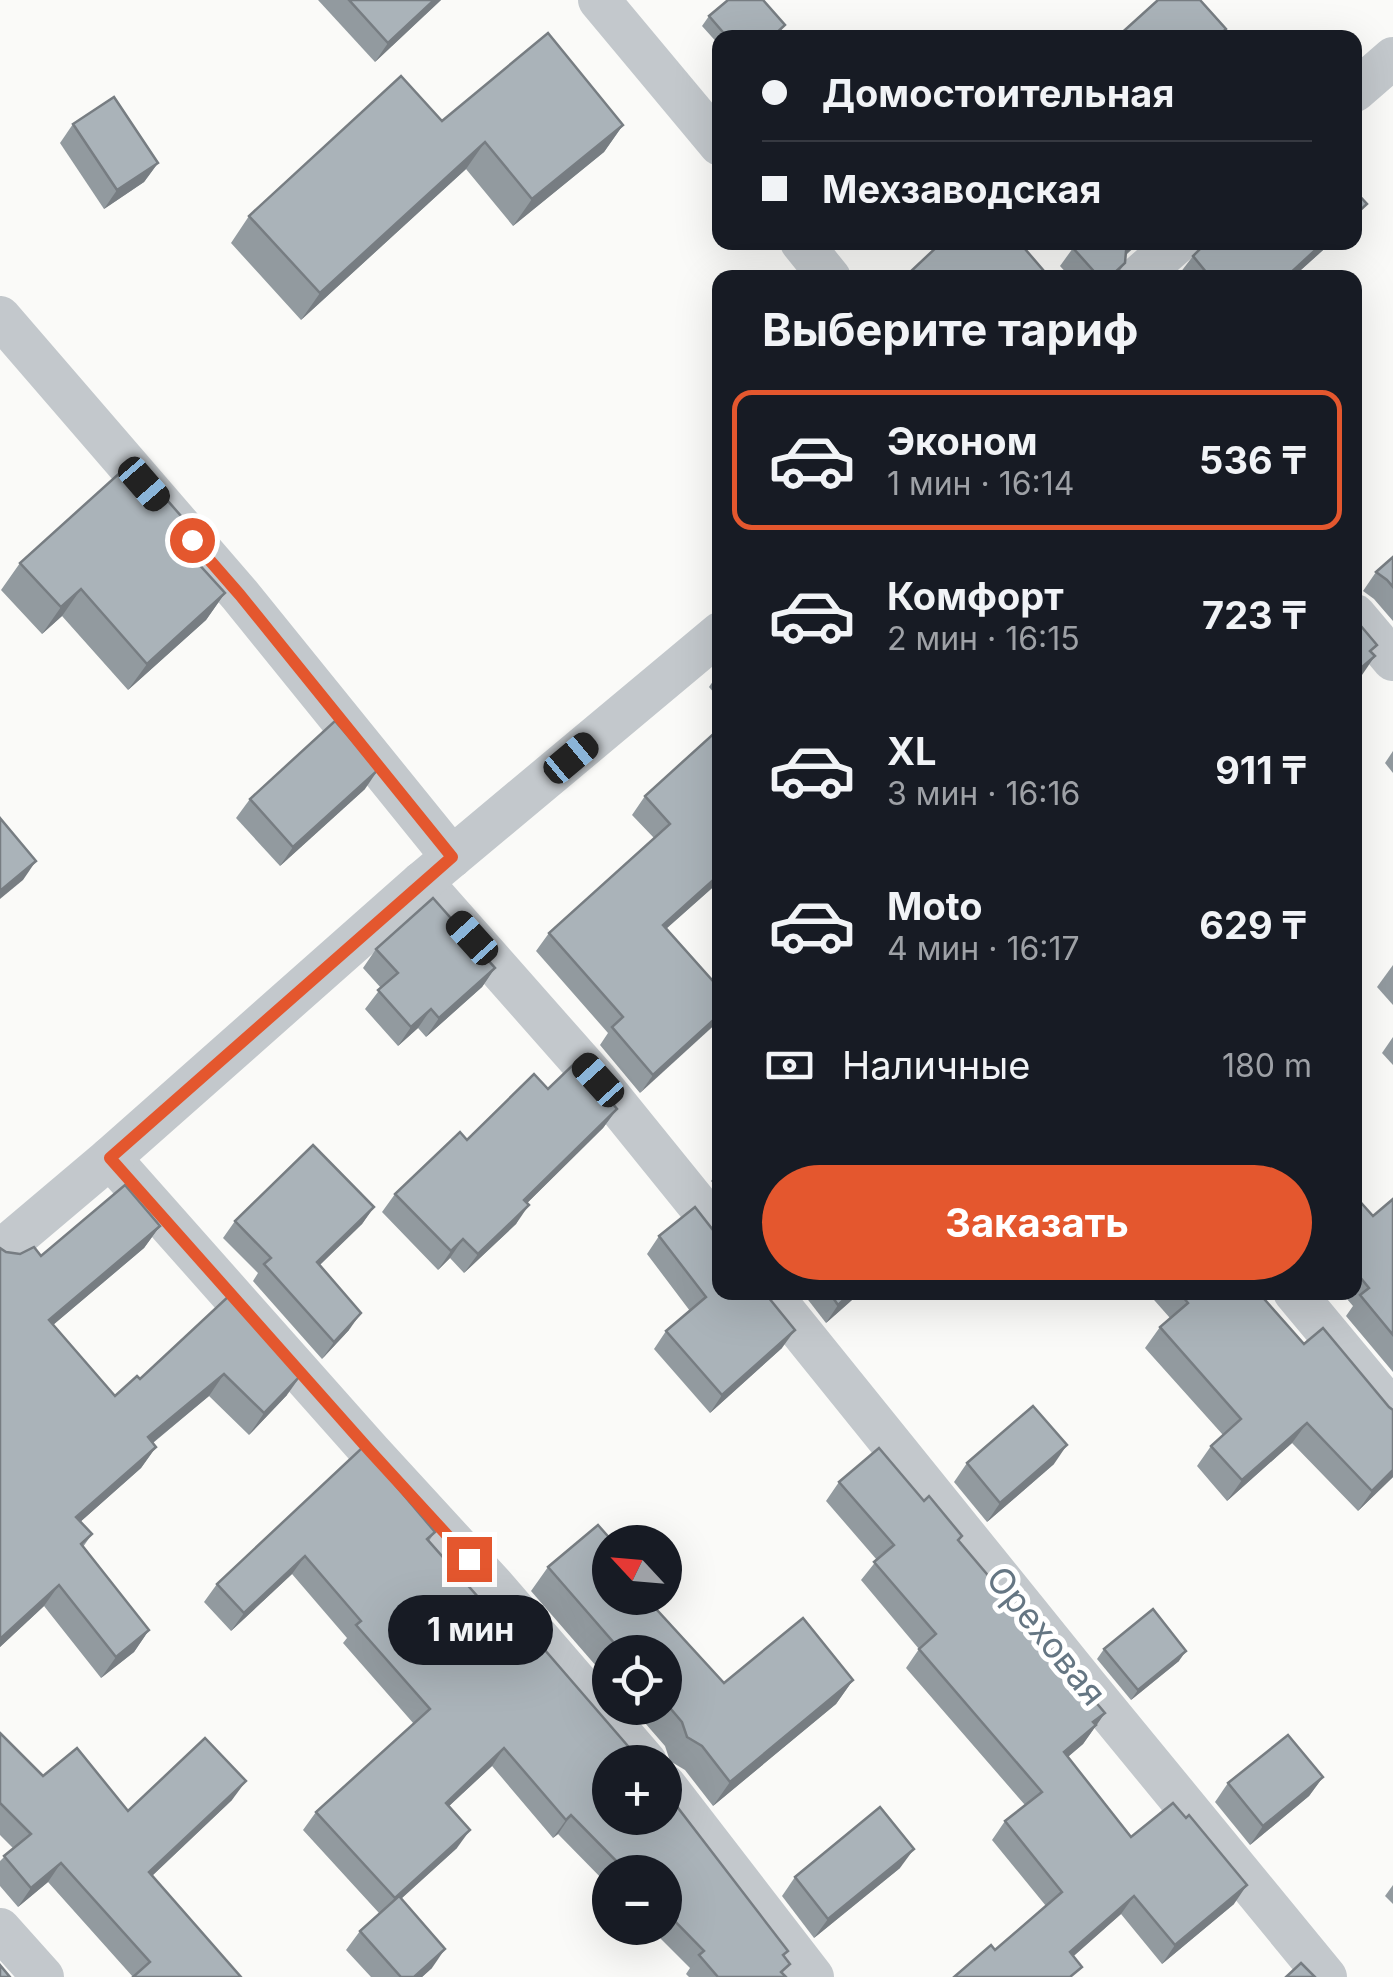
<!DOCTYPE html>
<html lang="ru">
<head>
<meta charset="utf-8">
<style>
	body { margin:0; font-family:Inter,sans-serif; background:#242831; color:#f1f3f6; height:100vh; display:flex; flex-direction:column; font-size:38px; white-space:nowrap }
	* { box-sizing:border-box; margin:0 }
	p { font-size:32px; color:#9ea1a6 }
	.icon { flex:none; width:55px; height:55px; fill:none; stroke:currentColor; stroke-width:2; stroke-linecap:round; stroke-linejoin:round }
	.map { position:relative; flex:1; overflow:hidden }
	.details { position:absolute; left:712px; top:270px; width:650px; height:1030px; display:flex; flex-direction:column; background:#171b24; border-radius:20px; box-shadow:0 10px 40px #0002 }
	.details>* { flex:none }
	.banner { position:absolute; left:712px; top:30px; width:650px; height:220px; border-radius:20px; box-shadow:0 10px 40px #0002; display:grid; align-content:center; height:220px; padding:0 50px; background:#171b24 }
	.needle { width:65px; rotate:296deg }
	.controls { position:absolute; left:592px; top:1525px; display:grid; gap:20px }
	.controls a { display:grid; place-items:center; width:90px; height:90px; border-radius:50%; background:#171b24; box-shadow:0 10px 40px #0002; font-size:50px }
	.end { position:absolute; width:45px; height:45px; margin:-22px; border:12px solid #e4572e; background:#fff; box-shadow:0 0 0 5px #fff }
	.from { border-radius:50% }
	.bubble { position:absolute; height:70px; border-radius:35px; background:#171b24; box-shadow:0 10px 40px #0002; font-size:32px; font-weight:700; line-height:70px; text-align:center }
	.car { position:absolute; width:30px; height:60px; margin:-30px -15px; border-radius:12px; box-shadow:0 0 8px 2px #0007; background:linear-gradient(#222 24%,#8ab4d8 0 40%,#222 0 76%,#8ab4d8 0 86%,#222 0) }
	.banner b { display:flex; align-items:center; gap:35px; height:95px; font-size:38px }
	.banner b+b { border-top:2px solid #363941 }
	.banner i { width:25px; height:25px; background:#f1f3f6 }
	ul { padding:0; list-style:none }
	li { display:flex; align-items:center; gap:30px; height:140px; margin:0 20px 15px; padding:0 30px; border:5px solid transparent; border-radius:20px }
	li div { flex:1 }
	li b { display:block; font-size:38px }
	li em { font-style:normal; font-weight:700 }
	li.active { border-color:#e4572e }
	li>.icon { width:90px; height:90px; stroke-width:1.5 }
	h2 { padding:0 50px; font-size:45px; line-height:120px }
	.pay { display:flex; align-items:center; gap:25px; height:110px; padding:0 50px; font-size:38px }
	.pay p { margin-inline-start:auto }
	.button { display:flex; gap:20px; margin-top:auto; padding:20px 50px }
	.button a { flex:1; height:115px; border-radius:60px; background:#e4572e; color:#fff; font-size:40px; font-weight:700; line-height:115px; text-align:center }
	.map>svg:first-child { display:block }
</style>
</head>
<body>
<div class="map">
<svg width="1393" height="1977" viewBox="0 0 1393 1977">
	<rect width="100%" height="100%" fill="#fafaf8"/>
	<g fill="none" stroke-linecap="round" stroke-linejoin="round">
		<!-- street -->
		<g stroke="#c3c8cc" stroke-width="42">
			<polyline points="599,0 720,145"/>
			<polyline points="1355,91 1393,58"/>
			<polyline points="801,242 830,278"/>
			<polyline points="1137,278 1178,242"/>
			<polyline points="0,317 240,595 452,857"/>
			<polyline points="1355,615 1393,660"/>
			<polyline points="422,882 597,1080 720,1232"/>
			<polyline points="110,1158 370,1451 494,1586 646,1762"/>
			<polyline points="0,1251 110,1158 422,882 720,633"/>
			<polyline points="769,1292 1087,1686 1326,1977"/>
			<polyline points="1294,1292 1393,1411"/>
			<polyline points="665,1785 813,1977"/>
			<polyline points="0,1929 43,1977"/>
		</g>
	</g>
	<!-- wall -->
	<g fill="#929a9f">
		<polygon points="318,0 441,0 375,62"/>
		<polygon points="709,16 785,25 775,38 720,38 720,46 702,26"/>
		<polygon points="442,121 623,125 604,152 513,226 466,169 301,320 231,243 249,216"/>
		<polygon points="73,124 158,163 144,182 104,209 60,143"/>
		<polygon points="1079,242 1140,242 1126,255 1125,263 1115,278 1071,278 1060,266 1073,248"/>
		<polygon points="1202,242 1332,242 1292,278 1184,278 1180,273 1193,256 1202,247"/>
		<polygon points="1393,557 1393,621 1374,599 1363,591 1376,572"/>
		<polygon points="20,563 199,563 225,593 206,620 128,690 62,616 42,634 1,590"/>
		<polygon points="720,671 720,700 709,687"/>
		<polygon points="720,728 720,881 666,929 720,989 640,1093 600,1045 608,1033 536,951 549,933 654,838 632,815 645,796"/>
		<polygon points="1393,751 1393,773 1385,763"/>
		<polygon points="365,789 280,866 236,818 250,799"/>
		<polygon points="376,949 495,968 482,987 426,1037 418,1028 398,1046 365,1009 381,988 363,968"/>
		<polygon points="1393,965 1393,1005 1377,987"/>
		<polygon points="1393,1037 1393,1065 1382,1053"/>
		<polygon points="548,1089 617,1109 603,1128 527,1203 516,1224 464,1273 450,1258 438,1270 382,1212 395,1194 467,1140"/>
		<polygon points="720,1169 720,1192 711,1181"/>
		<polygon points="1355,1196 1373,1216 1393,1199 1393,1372 1346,1316 1353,1306 1341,1292 1355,1292"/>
		<polygon points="374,1207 362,1224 320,1265 349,1330 322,1359 253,1281 258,1273 223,1238 235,1221"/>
		<polygon points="160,1226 144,1248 53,1325 115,1396 140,1379 231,1294 287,1395 249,1435 209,1396 153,1443 156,1447 141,1468 80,1522 92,1534 83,1547 149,1630 134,1652 101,1678 44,1606 0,1647 0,1248 6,1252 41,1256"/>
		<polygon points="659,1236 782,1348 710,1413 654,1349 666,1331 690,1311 647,1254"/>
		<polygon points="802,1292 861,1292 826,1323"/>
		<polygon points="1147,1292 1258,1292 1304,1344 1393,1410 1393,1477 1358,1511 1292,1443 1227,1501 1197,1466 1211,1446 1223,1435 1145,1348 1160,1327 1170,1318"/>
		<polygon points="363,1447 435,1532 429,1541 784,1957 783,1974 786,1977 689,1977 686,1974 690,1968 650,1928 665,1928 665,1872 610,1872 610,1887 558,1834 553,1838 492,1766 449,1806 457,1848 401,1899 432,1968 422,1977 371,1977 346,1950 360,1931 379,1913 303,1830 316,1812 414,1724 343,1643 347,1638 292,1574 231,1631 204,1602 217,1584"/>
		<polygon points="967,1463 1054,1464 987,1522 954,1482"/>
		<polygon points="839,1482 958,1541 1105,1713 1083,1744 1068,1757 1131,1837 1234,1904 1162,1964 1121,1914 1073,1956 995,1950 1046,1906 992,1840 1005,1821 1025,1805 906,1668 919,1649 861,1580 877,1560 826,1501"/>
		<polygon points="548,1567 610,1598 724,1683 853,1680 836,1704 713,1806 685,1770 670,1761 665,1746 632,1708 665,1708 665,1652 610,1652 610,1682 531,1591"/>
		<polygon points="1104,1649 1179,1661 1131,1700 1097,1659"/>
		<polygon points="0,1733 43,1776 128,1811 232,1800 152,1876 241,1977 133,1977 48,1882 18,1907 0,1886 0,1861 13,1848 0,1835"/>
		<polygon points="1323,1777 1309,1796 1250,1845 1215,1802 1228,1783"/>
		<polygon points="900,1868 814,1938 782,1896 795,1877"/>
		<polygon points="1393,1885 1393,1904 1385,1896"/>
	</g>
	<!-- shaded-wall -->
	<g fill="#777d82">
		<polygon points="434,0 441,0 375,62 388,43"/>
		<polygon points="623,125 604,152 513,226 532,199"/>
		<polygon points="485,142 466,169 301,320 320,293"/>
		<polygon points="158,163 144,182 104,209 117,190"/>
		<polygon points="1132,242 1140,242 1120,259"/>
		<polygon points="1324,242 1332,242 1292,278 1285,278"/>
		<polygon points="81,589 62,616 42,634 61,607"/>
		<polygon points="225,593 206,620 128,690 147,664"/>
		<polygon points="1375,656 1362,675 1355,681 1355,673"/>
		<polygon points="378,770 365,789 280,866 293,847"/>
		<polygon points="36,861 23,880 0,899 0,891"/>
		<polygon points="720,874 720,881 650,943 663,925"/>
		<polygon points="495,968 482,987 426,1037 439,1018"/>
		<polygon points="431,1009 418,1028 398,1046 411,1027"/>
		<polygon points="720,1014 720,1020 640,1093 653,1075"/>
		<polygon points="617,1109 603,1128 511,1219 524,1200"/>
		<polygon points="529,1205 516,1224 464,1273 478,1254"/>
		<polygon points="374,1207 362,1224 305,1279 317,1262"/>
		<polygon points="160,1226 144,1248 34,1341 49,1320"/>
		<polygon points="463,1239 450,1258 438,1270 451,1251"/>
		<polygon points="852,1292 861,1292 826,1323 838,1305"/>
		<polygon points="361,1313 349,1330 322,1359 334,1342"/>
		<polygon points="795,1330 782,1348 710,1413 722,1395"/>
		<polygon points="224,1374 209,1396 133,1459 148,1437"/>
		<polygon points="302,1374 287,1395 249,1435 264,1413"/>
		<polygon points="1307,1423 1292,1443 1227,1501 1242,1480"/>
		<polygon points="1067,1445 1054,1464 987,1522 1000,1503"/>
		<polygon points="156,1447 141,1468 61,1539 76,1517"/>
		<polygon points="1393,1470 1393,1477 1358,1511 1372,1491"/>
		<polygon points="305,1556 292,1574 231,1631 244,1613"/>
		<polygon points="59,1585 44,1606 0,1647 0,1639"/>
		<polygon points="149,1630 134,1652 101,1678 116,1657"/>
		<polygon points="1186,1651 1179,1661 1131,1700 1138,1690"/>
		<polygon points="853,1680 836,1704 713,1806 730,1782"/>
		<polygon points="1105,1713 1083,1744 1051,1771 1064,1752 1093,1722"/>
		<polygon points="504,1748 492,1766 433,1821 446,1803"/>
		<polygon points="1323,1777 1309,1796 1250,1845 1263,1826"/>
		<polygon points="246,1781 232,1800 136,1891 149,1872"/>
		<polygon points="571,1815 558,1834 553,1838 566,1820"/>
		<polygon points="470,1830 457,1848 382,1916 395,1898"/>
		<polygon points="914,1849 900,1868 814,1938 828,1919"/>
		<polygon points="61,1863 48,1882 18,1907 31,1888"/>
		<polygon points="1247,1885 1234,1904 1162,1964 1175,1945"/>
		<polygon points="1134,1896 1121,1914 1057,1971 1070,1952"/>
		<polygon points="445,1949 432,1968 422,1977 414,1977"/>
	</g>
	<!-- building -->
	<g fill="#aab3b9" stroke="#777d82" stroke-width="2.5">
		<polygon points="349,0 434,0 388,43"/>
		<polygon points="728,0 763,0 785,25 771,38 728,38 709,16"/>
		<polygon points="1158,0 1200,0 1226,29 1217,38 1116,38"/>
		<polygon points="548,33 623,125 532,199 485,142 320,293 249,216 401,76 442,121"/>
		<polygon points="114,97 158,163 117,190 73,124"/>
		<polygon points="1355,191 1367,204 1355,215"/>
		<polygon points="942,242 1019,242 1050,278 909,278 907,275"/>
		<polygon points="1079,242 1132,242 1126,251 1125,263 1109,278 1100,278 1073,248"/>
		<polygon points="1207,242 1324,242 1285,278 1211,278 1193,256"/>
		<polygon points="133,461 209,548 196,561 225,593 147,664 81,589 61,607 20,563"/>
		<polygon points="1393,557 1393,587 1387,580 1376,572"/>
		<polygon points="1355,619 1377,645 1370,651 1375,656 1355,673"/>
		<polygon points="335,721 378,770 293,847 250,799"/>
		<polygon points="720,728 720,874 663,925 720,989 720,1014 653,1075 612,1027 623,1017 549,933 670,824 645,796"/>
		<polygon points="0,818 36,861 0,891"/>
		<polygon points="433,898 495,968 439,1018 431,1009 411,1027 378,990 398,973 376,949"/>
		<polygon points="577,1061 617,1109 524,1200 529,1205 478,1254 463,1239 451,1251 395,1194 460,1132 467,1140 534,1074 548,1089"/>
		<polygon points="313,1145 374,1207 317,1262 361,1313 334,1342 264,1264 271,1258 235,1221"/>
		<polygon points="125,1185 160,1226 49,1320 115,1396 137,1376 140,1379 231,1294 302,1374 264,1413 224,1374 148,1437 156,1447 76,1517 92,1534 81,1544 149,1630 116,1657 59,1585 0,1639 0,1248 6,1252 20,1254 34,1247 41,1256"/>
		<polygon points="1355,1196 1373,1216 1393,1199 1393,1335 1360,1295 1369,1288 1355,1271"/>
		<polygon points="695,1207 713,1230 720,1235 720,1292 764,1292 795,1330 722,1395 666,1331 706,1297 659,1236"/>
		<polygon points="829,1292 852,1292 838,1305"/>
		<polygon points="1179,1292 1258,1292 1304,1344 1323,1328 1389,1407 1393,1410 1393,1470 1372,1491 1307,1423 1242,1480 1211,1446 1241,1419 1160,1327 1188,1303"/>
		<polygon points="1033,1406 1067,1445 1000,1503 967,1463"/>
		<polygon points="363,1447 435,1532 427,1539 494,1615 506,1605 640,1760 645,1762 610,1762 610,1818 665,1818 665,1791 788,1951 783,1955 790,1964 781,1972 786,1977 718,1977 699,1955 704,1951 665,1911 665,1872 627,1872 571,1815 566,1820 504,1748 446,1803 470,1830 395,1898 316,1812 430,1709 356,1625 361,1621 305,1556 244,1613 217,1584"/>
		<polygon points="879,1448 924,1501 929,1496 962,1536 958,1540 1105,1713 1093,1722 1096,1725 1064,1752 1131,1837 1173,1803 1186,1818 1189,1815 1247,1885 1175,1945 1134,1896 1070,1952 1082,1967 1070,1977 954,1977 991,1945 995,1950 1062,1892 1005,1821 1042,1792 919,1649 936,1634 874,1562 894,1545 839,1482"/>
		<polygon points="598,1525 613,1542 610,1542 610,1598 646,1598 724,1683 803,1618 853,1680 730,1782 702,1746 687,1737 682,1722 665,1702 665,1652 622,1652 548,1567"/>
		<polygon points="1153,1609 1186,1651 1138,1690 1104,1649"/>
		<polygon points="0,1733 43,1776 77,1748 128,1811 205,1738 246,1781 149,1872 241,1977 133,1977 150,1962 61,1863 31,1888 4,1856 31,1834 0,1803"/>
		<polygon points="1288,1735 1323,1777 1263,1826 1228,1783"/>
		<polygon points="880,1807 914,1849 828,1919 795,1877"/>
		<polygon points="399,1896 445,1949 414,1977 401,1977 360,1931"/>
		<polygon points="1301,1963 1315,1977 1286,1977"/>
		<polygon points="0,1965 10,1977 0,1977"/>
	</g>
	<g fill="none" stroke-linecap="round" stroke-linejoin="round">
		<!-- route -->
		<polyline stroke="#e4572e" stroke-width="12" points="192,540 240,595 452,857 110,1158 370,1451 469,1559"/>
	</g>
	<g text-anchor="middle" stroke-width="10" stroke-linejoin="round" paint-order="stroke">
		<!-- street labels -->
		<g font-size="35" fill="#657683" stroke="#fff">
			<text transform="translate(1046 1636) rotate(51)" y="12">Ореховая</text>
		</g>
	</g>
</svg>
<div class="controls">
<a><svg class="needle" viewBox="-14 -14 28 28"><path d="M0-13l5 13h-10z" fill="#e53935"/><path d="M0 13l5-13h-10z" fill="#9ea1a6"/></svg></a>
<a><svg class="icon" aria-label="locate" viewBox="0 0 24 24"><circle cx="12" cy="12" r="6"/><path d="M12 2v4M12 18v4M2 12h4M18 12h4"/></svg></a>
<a>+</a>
<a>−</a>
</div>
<i class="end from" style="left:192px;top:540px"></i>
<i class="end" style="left:469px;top:1559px"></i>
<div class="bubble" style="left:388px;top:1595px;width:165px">1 мин</div>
<i class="car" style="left:144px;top:484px;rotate:139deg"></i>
<i class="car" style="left:571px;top:758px;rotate:50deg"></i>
<i class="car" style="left:472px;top:938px;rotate:318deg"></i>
<i class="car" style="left:598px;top:1080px;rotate:318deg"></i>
<div class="banner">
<b><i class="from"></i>Домостоительная</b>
<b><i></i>Мехзаводская</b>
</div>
<section class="details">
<h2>Выберите тариф</h2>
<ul>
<li class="active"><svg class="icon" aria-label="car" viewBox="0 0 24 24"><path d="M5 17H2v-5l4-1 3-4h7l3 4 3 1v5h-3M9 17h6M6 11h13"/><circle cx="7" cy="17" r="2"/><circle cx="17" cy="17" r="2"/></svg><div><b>Эконом</b><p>1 мин · 16:14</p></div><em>536 ₸</em></li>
<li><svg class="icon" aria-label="car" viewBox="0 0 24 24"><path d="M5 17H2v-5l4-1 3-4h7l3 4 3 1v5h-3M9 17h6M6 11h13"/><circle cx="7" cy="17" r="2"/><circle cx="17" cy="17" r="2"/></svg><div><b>Комфорт</b><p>2 мин · 16:15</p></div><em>723 ₸</em></li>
<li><svg class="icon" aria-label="car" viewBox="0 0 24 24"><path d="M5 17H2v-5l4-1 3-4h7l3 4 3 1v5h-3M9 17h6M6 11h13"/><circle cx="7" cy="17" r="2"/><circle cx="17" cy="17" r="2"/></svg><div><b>XL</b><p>3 мин · 16:16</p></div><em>911 ₸</em></li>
<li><svg class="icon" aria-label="car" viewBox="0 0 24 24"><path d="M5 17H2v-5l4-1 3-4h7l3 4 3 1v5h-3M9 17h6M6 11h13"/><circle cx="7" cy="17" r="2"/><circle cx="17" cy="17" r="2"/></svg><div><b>Moto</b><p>4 мин · 16:17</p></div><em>629 ₸</em></li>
</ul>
<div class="pay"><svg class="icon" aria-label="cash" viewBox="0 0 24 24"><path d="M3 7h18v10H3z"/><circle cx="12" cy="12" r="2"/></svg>Наличные<p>180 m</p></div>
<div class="button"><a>Заказать</a></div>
</section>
</div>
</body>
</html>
